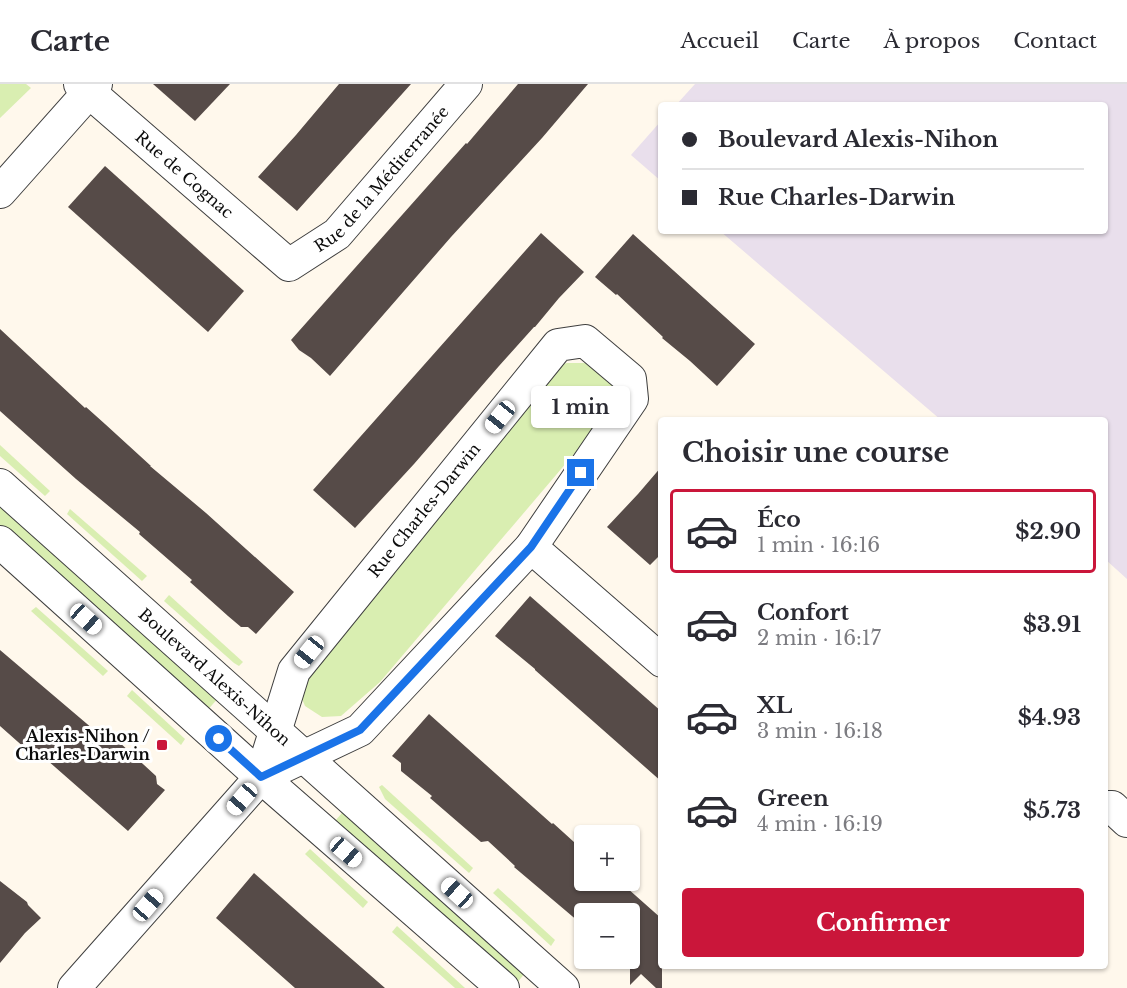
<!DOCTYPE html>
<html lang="fr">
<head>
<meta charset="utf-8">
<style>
	body { margin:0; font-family:"Libre Baskerville",serif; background:#f7f7f7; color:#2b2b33; height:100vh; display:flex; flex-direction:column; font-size:22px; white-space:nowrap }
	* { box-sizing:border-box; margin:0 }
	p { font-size:20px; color:#7c7c81 }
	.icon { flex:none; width:33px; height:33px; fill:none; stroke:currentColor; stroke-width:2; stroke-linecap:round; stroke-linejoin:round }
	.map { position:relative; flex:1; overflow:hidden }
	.drawer { position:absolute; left:658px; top:333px; width:450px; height:552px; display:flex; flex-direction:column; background:#fff; border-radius:6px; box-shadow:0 2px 4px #0004 }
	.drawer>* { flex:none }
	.hud { position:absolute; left:658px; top:18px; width:450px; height:132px; border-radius:6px; box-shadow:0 2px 4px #0004; display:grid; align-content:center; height:132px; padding:0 24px; background:#fff }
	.buttons { position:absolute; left:574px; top:741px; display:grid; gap:12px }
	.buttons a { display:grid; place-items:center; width:66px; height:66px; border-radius:6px; background:#fff; box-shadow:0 2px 4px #0004; font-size:30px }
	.end { position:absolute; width:27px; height:27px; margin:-14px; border:8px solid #1a73e8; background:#fff; box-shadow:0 0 0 3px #fff }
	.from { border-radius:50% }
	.bubble { position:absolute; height:42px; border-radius:6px; background:#fff; box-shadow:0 2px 4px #0004; font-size:20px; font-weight:700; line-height:42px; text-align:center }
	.car { position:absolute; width:18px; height:36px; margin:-18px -9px; border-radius:8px; box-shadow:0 0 4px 2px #0007; background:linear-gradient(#fff 24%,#345 0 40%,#fff 0 76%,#345 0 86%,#fff 0) }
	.hud b { display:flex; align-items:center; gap:21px; height:57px; font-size:22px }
	.hud b+b { border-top:2px solid #e1e1e2 }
	.hud i { width:15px; height:15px; background:#2b2b33 }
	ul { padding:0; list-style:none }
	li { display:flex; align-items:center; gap:18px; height:84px; margin:0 12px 9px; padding:0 12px; border:3px solid transparent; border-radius:6px }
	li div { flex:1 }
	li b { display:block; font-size:22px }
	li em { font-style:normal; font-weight:700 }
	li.selected { border-color:#ca163a }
	li>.icon { width:54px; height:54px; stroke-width:1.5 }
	h2 { padding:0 24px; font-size:27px; line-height:72px }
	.action { display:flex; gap:12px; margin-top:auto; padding:12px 24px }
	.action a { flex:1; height:69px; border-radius:6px; background:#ca163a; color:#fff; font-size:24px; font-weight:700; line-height:69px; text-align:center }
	header { display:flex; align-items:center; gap:36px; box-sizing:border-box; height:84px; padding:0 30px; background:#fff; border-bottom:2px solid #e1e1e2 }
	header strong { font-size:28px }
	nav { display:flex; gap:33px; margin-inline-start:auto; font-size:21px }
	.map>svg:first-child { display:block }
</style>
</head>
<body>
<header>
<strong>Carte</strong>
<nav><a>Accueil</a><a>Carte</a><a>À propos</a><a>Contact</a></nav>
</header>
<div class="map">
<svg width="1127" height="904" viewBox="0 0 1127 904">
	<rect width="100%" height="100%" fill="#fff8ec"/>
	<!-- industrial -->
	<g fill="#e9dfec">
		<polygon points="695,0 1127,0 1127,495 1106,476 1106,336 941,336 720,147 1106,147 1106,21 676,21"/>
		<polygon points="661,37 661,97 631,71"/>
	</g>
	<!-- green -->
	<g fill="#d9eeb1">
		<polygon points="0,0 26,0 31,4 0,34"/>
		<polygon points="567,279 585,279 603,288 613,303 613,324 380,598 341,632 322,633 305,622 300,610 319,560 557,282"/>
		<polygon points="0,361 50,407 45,412 0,372"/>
		<polygon points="0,415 221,611 204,630 0,448"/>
		<polygon points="70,425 147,492 142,497 67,430"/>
		<polygon points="169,511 243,578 239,582 234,579 164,517"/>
		<polygon points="36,523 108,587 103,592 31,527"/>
		<polygon points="132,606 185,655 181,661 127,612"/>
		<polygon points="382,701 473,784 469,789 385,715 379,703"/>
		<polygon points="347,723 529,884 513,904 330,743"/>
		<polygon points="310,765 368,818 363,824 305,770"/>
		<polygon points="498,804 555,856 551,862 493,809"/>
		<polygon points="397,842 465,904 455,904 392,848"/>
	</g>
	<!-- building -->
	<g fill="#564b48">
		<polygon points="153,0 230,0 195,37"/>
		<polygon points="339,0 411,0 297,127 258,93 296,51"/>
		<polygon points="518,0 588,0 542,54 451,153 330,292 311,274 299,266 291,256 466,59 467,60"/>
		<polygon points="105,82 244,207 208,248 68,123"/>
		<polygon points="541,149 584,188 559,214 535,243 534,243 499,282 414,380 355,444 313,406"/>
		<polygon points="633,150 755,260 717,302 690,277 662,254 663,253 617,210 616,211 595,193"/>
		<polygon points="0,245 85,324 86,323 105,340 151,382 150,382 206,429 294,508 256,550 248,543 241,543 228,532 190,498 192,496 139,450 140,448 76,395 0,327"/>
		<polygon points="662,382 662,469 650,481 607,443 638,410"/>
		<polygon points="530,512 662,628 662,698 535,586 535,585 495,552"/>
		<polygon points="0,566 93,645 94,644 102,651 106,646 156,692 157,700 165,706 128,747 39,669 35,673 0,642"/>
		<polygon points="429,630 552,740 553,739 585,768 585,796 618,796 662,835 662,904 656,904 641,890 630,901 630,830 585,830 585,843 514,783 515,782 488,757 481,758 430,714 432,712 401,687 401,679 392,672"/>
		<polygon points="254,789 308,837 385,904 295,904 216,834"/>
		<polygon points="0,797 27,818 28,821 41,834 25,849 0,879"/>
	</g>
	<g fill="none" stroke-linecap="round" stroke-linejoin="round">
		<defs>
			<g id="minor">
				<path id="s1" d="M80,0l209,181 48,-31 129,-150"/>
				<polyline points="0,108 96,0"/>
				<path id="s2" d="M0,401l563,503"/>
				<polyline points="0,458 261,693 503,904"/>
				<polyline points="531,463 662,577"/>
				<polyline points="1106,723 1112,723 1127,737"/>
				<polyline points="74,904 261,693 360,646 531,463 632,315 630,295 585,257 558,261 294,587 261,693"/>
			</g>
		</defs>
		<!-- minor casing -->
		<use href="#minor" stroke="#3f3f3f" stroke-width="34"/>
		<!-- minor -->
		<use href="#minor" stroke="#fff" stroke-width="32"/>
	</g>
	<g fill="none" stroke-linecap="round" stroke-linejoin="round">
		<!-- route -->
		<polyline stroke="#1a73e8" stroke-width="8" points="219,655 261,693 360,646 531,463 581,389"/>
	</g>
	<!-- markers -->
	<rect fill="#ca163a" stroke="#fff" stroke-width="2" x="156" y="655" width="12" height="12" rx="3"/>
	<g text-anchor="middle" stroke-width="6" stroke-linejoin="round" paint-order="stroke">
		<!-- street labels -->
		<g font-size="16" fill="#0c0c0c" stroke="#fff">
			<text dy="6" stroke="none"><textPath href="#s1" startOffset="138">Rue de Cognac</textPath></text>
			<text dy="6" stroke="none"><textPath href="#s1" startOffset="404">Rue de la Méditerranée</textPath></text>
			<text transform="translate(424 426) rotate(-51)" y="6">Rue Charles-Darwin</text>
			<text dy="6" stroke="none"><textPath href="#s2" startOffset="288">Boulevard Alexis-Nihon</textPath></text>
		</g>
		<!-- poi labels -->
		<g font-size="16" font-weight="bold" fill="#0c0c0c" stroke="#fff" text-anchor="end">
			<text x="150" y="658">Alexis-Nihon /<tspan x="150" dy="18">Charles-Darwin</tspan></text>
		</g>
	</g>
</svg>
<div class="buttons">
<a>+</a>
<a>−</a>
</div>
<i class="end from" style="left:219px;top:655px"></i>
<i class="end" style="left:581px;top:389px"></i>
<div class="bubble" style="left:531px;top:302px;width:99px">1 min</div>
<i class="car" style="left:500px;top:333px;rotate:219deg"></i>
<i class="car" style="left:86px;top:535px;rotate:132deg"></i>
<i class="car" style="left:309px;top:568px;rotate:219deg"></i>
<i class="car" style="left:242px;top:715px;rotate:221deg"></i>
<i class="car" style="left:346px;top:768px;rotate:131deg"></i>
<i class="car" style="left:457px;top:809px;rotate:312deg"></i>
<i class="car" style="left:148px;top:821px;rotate:41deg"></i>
<div class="hud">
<b><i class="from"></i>Boulevard Alexis-Nihon</b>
<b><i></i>Rue Charles-Darwin</b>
</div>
<section class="drawer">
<h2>Choisir une course</h2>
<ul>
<li class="selected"><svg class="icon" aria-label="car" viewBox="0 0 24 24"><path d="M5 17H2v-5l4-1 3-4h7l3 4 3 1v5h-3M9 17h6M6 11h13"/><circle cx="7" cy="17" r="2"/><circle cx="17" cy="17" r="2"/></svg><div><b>Éco</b><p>1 min · 16:16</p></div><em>$2.90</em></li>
<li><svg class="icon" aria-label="car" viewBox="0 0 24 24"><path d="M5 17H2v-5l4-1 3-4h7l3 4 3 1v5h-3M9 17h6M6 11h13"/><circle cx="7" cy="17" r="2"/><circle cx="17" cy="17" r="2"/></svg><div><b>Confort</b><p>2 min · 16:17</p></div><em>$3.91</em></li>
<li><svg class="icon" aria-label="car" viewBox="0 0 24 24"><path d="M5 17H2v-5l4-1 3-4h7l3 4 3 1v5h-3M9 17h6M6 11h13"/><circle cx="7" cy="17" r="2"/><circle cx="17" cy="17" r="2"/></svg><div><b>XL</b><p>3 min · 16:18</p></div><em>$4.93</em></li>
<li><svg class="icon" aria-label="car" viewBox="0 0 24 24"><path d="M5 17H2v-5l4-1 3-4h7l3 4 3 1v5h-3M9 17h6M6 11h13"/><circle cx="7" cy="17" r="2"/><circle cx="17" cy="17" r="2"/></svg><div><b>Green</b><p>4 min · 16:19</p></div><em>$5.73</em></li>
</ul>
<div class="action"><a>Confirmer</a></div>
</section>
</div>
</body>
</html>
